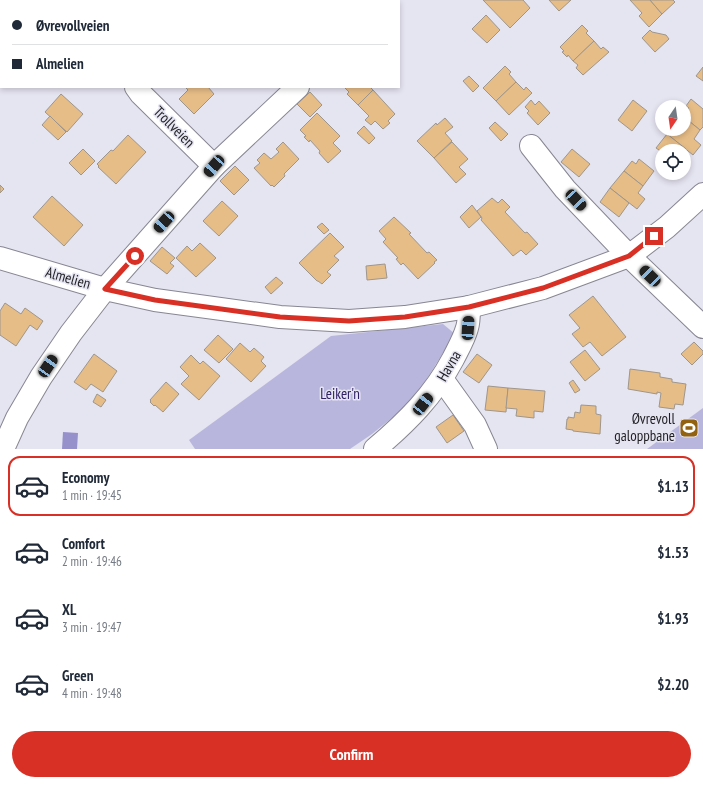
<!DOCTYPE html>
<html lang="en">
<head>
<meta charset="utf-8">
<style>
	body { margin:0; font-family:"PT Sans Narrow",sans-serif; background:#f2f2f3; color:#1f2937; height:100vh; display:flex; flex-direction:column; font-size:15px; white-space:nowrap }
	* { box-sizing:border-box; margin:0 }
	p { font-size:13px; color:#747a83 }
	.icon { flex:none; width:22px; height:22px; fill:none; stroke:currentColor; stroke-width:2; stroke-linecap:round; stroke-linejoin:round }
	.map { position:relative; height:449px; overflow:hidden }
	.panel { display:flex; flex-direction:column; background:#fff; flex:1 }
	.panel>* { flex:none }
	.top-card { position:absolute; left:0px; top:0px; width:400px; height:88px; box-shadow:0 2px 6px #0003; display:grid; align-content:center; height:88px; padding:0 12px; background:#fff }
	.needle { width:26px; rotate:193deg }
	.buttons { position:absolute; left:655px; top:100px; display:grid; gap:8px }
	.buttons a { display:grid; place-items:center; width:36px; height:36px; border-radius:50%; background:#fff; box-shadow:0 2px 6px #0003; font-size:20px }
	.end { position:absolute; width:18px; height:18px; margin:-9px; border:5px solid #d93025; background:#fff; box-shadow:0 0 0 2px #fff }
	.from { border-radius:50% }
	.car { position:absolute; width:12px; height:24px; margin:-12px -6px; border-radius:5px; box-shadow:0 0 3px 1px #0007; background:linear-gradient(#222 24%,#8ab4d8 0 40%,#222 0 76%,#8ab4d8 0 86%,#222 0) }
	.top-card b { display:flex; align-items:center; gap:14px; height:38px; font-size:15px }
	.top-card b+b { border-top:1px solid #e0e1e3 }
	.top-card i { width:10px; height:10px; background:#1f2937 }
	ul { padding:7px 0 0; list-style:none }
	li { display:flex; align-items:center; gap:12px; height:60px; margin:0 8px 6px; padding:0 4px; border:2px solid transparent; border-radius:12px }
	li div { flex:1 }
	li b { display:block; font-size:15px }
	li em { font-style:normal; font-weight:700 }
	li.active { border-color:#d93025 }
	li>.icon { width:36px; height:36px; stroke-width:1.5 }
	.cta { display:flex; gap:8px; margin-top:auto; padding:8px 12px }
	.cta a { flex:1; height:46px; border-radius:24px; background:#d93025; color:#fff; font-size:16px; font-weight:700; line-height:46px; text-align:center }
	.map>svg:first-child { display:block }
</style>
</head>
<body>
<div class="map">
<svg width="703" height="449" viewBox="0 0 703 449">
	<rect width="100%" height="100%" fill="#e5e4f1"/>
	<!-- green -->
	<g fill="#b9b6dd">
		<polygon points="443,324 455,334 413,401 372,434 350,449 195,449 189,440 331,336"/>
		<polygon points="703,408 703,449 647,449"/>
	</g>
	<!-- water -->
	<polygon fill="#9691cb" points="63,432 78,433 77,449 62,449"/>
	<!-- building -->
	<g fill="#e7bd87" stroke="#9e968c">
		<polygon points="174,0 197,0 198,1 173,1"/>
		<polygon points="255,0 277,0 278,1 254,1"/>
		<polygon points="483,0 523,0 530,8 510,28"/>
		<polygon points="549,0 571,0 559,11"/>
		<polygon points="630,0 650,0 662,14 649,27 639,16 642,13"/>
		<polygon points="650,0 673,0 675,2 662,14"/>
		<polygon points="486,15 500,30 487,43 472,29"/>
		<polygon points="582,25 588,31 586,33 594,41 573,61 568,55 567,57 562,52 564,51 560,47"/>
		<polygon points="650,30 652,32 666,35 669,39 655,52 642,38"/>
		<polygon points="594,41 601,49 603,47 609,52 583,75 576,68 578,65 573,61"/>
		<polygon points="505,66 511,72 509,74 516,82 496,101 483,88"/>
		<polygon points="703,67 703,81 696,76"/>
		<polygon points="469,76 479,86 473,92 463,81"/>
		<polygon points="516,82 524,90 526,87 532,93 509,115 496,101"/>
		<polygon points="185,87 208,87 214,94 194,114 179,99 188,90"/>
		<polygon points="344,87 370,87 373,90 358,105 347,94 349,92"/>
		<polygon points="373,90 395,114 388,121 390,123 383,129 375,121 371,125 365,120 369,116 358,105"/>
		<polygon points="310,92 322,105 310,117 297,104"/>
		<polygon points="61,94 83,114 67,132 45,112"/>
		<polygon points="691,99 703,109 703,127 700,130 684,117 684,114 689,108 686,106"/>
		<polygon points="531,100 535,105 539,101 550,113 538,125 527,113 529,111 525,107"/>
		<polygon points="633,100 647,111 632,131 618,120"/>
		<polygon points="317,113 340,136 333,143 341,151 328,163 319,153 320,151 310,140 309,142 304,137 306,136 300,130"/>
		<polygon points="50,116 66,132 58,140 42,125"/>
		<polygon points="684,117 700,130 694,139 701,145 693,155 667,134 672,129 684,129"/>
		<polygon points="445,118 453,127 445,133 452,141 434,158 417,141 436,123 437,125"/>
		<polygon points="495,122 508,134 501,141 489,128"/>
		<polygon points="364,126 375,138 369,144 357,133"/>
		<polygon points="667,134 686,149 684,151 662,151 662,152 656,148"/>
		<polygon points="128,135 146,152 116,184 98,167 99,166 97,164 111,150 113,151"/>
		<polygon points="283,142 299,159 284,174 285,176 274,187 272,185 271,186 254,168 260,163 257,160 264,153 271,159 279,152 276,149"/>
		<polygon points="452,142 468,159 459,167 466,174 456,183 434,158"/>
		<polygon points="83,149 95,161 81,175 69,163"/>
		<polygon points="572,149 590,164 579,177 561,162"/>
		<polygon points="639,159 654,171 643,186 624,171 632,161 636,164"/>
		<polygon points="235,166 249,180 234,195 220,181"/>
		<polygon points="624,171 643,186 638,193 645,199 637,209 610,188"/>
		<polygon points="0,185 4,189 0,193"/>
		<polygon points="610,188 629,203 619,217 600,202"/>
		<polygon points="52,196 83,225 64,246 33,217"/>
		<polygon points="492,198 498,203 502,199 510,207 505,212 525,233 527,232 538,244 526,255 521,250 513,256 481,220 482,218 477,211"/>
		<polygon points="222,201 238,216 219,236 203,221"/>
		<polygon points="472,205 481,217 469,228 460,217"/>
		<polygon points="394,217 411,233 409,234 427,253 429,252 437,260 434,262 435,263 418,279 403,263 401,265 396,259 398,258 383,242 386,239 379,231"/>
		<polygon points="322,223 329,230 324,234 317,227"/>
		<polygon points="330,233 344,247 334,256 339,260 327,272 331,275 322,284 318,281 317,281 299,263"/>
		<polygon points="200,243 216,258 196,277 176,258 187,246 192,251"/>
		<polygon points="162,247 175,258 170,263 174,266 167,274 150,261"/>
		<polygon points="385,264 387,278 367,280 366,266"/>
		<polygon points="276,277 283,283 271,294 265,287"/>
		<polygon points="593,296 626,337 602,356 590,342 583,347 572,334 580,328 569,315"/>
		<polygon points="5,303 21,314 25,308 43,321 37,330 30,325 16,346 0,335 0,311"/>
		<polygon points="218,335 233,349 219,363 204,350"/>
		<polygon points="694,342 703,351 703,354 692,365 681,354"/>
		<polygon points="240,343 250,352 254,348 264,357 261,361 266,366 251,382 226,359"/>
		<polygon points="585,350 600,369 585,381 570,362"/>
		<polygon points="94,354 117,371 103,392 91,384 86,390 74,382"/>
		<polygon points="477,354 492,365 479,383 463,372"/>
		<polygon points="191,355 200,364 203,361 220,376 199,400 181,384 189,376 180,367"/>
		<polygon points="630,369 660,373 660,377 672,379 672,382 686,384 683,405 675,404 674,409 659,407 661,393 657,392 657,394 628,389"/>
		<polygon points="573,380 580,390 575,393 569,383"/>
		<polygon points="166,382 179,394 163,412 155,405 154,406 150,402 151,401 150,400"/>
		<polygon points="488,386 508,388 506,412 485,410"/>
		<polygon points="508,388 545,391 543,412 534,411 534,418 516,416 517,409 506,408"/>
		<polygon points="97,394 106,400 101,407 93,402"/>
		<polygon points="581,405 596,406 596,414 601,415 600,434 573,431 573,430 566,429 567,419 568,419 568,417 574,418 575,412 580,413"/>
		<polygon points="453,415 464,431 447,443 436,427"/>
	</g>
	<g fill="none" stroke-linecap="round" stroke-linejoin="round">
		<defs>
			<g id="minor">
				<polyline points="121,1 121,0"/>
				<polyline points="136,87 141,94 214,166"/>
				<polyline points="531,146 565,189 629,256 703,327"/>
				<polyline points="0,258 105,289 155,300 280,317 349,321 405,317 469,307 543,288 629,256 667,227 703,194"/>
				<polyline points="442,379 475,425 486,449"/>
				<polyline points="3,449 17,418 41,377 71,333 105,289 214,166 298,87"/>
				<path d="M375,449c32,-27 59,-54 78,-90 5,-10 11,-20 14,-31 2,-6 2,-14 2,-21"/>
			</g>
		</defs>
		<!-- minor casing -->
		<use href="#minor" stroke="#878692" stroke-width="24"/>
		<!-- path -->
		<polyline stroke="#a3a2ac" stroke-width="2.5" stroke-dasharray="2 3" stroke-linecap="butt" points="384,1 385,0"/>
		<!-- minor -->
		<use href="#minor" stroke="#fff" stroke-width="22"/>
	</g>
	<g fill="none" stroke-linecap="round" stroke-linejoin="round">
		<!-- route -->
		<polyline stroke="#d93025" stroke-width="5" points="135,256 105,289 155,300 280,317 349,321 405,317 469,307 543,288 629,256 654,236"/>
	</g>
	<!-- icons -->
	<defs>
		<symbol id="stadium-square" viewBox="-11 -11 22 22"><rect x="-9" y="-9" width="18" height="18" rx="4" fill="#936211" stroke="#e5e4f1"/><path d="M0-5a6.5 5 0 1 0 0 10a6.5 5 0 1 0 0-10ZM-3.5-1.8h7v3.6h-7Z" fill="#fff"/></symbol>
	</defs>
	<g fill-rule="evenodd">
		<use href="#stadium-square" x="678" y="417" width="22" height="22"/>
	</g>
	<g text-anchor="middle" stroke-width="3" stroke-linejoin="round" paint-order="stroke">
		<!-- street labels -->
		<g font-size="15" fill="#1f1f23" stroke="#e5e4f1">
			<text transform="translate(174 127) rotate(45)" y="5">Trollveien</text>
			<text transform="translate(68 278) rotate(16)" y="5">Almelien</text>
			<text transform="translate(449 366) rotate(-60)" y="5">Havna</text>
		</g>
		<!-- park labels -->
		<g font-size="15" fill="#302166" stroke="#e5e4f1">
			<text x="340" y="399">Leiker'n</text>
		</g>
		<!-- poi labels -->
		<g font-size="15" fill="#1f1f23" stroke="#e5e4f1" text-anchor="end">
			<text x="675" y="424">Øvrevoll<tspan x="675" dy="17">galoppbane</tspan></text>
		</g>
	</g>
</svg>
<div class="buttons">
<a><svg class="needle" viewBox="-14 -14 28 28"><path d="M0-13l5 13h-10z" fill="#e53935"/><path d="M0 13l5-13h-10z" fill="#747a83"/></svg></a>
<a><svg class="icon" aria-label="locate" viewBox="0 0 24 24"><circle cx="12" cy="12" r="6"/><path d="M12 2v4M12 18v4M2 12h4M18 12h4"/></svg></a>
</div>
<i class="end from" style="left:135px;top:256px"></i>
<i class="end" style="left:654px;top:236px"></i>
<i class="car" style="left:214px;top:166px;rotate:221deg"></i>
<i class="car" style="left:576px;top:200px;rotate:137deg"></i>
<i class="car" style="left:164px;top:222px;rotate:222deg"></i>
<i class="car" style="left:650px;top:276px;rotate:314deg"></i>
<i class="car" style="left:468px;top:328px;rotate:4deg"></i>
<i class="car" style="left:48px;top:366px;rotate:34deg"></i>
<i class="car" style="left:423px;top:404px;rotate:38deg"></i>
<div class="top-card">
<b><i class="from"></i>Øvrevollveien</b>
<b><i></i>Almelien</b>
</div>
</div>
<section class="panel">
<ul>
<li class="active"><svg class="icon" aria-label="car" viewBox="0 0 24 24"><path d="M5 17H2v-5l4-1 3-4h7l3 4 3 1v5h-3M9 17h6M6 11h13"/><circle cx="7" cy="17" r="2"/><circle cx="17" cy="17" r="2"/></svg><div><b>Economy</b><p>1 min · 19:45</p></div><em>$1.13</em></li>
<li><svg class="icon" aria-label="car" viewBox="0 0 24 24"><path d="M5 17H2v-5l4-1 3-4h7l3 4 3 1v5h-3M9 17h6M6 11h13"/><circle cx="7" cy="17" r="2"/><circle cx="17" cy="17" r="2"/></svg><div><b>Comfort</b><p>2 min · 19:46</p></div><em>$1.53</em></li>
<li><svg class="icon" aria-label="car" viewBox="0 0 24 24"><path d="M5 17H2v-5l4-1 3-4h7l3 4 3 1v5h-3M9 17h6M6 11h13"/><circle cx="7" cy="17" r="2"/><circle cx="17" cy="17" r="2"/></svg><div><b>XL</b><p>3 min · 19:47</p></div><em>$1.93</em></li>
<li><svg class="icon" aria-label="car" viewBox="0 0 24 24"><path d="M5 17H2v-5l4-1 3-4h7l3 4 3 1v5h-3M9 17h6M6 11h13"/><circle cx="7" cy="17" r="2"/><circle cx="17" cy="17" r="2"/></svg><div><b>Green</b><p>4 min · 19:48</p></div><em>$2.20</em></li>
</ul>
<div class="cta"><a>Confirm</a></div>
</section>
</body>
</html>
